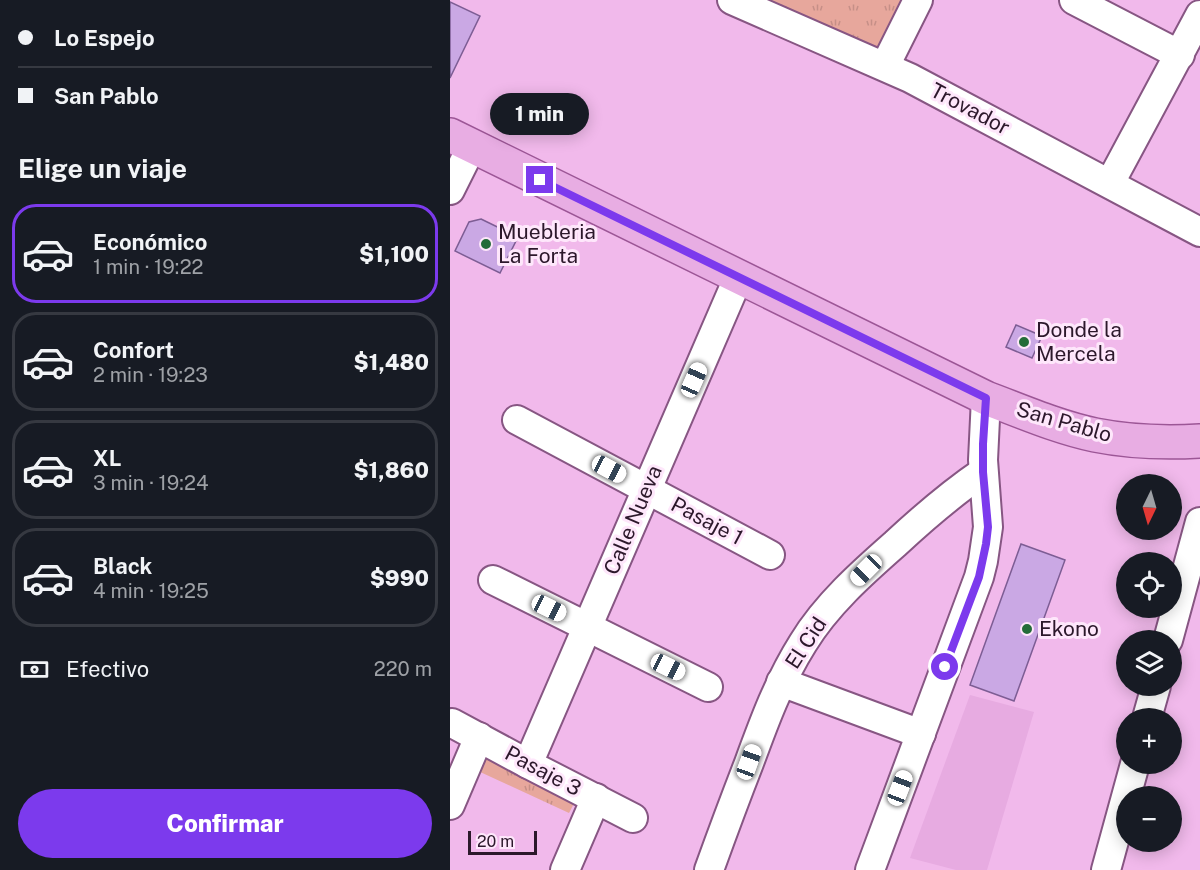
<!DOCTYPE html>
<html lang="es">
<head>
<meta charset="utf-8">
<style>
	body { margin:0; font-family:"Public Sans",sans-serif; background:#20242c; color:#f1f3f6; height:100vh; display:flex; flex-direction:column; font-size:22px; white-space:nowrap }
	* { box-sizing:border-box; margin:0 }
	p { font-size:20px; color:#9ea1a6 }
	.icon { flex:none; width:33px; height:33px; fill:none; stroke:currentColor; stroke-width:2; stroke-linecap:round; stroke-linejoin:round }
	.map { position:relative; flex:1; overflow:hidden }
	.details { display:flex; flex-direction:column; background:#171b24; width:450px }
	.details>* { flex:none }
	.top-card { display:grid; align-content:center; height:132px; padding:0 18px; background:#171b24 }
	.needle { width:39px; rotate:185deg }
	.buttons { position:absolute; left:666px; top:474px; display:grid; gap:12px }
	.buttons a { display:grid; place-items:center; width:66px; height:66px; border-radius:50%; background:#171b24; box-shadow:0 3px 15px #0003; font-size:30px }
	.scale { position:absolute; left:18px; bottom:15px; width:69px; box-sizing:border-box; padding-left:6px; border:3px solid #2c182b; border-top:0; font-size:16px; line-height:21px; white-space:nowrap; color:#2c182b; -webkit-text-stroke:4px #fee7fb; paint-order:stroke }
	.end { position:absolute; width:27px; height:27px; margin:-14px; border:8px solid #7c3aed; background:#fff; box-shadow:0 0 0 3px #fff }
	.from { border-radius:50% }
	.bubble { position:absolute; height:42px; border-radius:21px; background:#171b24; box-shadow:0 3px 15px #0003; font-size:20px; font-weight:800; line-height:42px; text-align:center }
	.car { position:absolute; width:18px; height:36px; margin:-18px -9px; border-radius:8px; box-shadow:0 0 4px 2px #0007; background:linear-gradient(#fff 24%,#345 0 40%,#fff 0 76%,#345 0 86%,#fff 0) }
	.top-card b { display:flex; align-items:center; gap:21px; height:57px; font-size:22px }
	.top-card b+b { border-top:2px solid #363941 }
	.top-card i { width:15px; height:15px; background:#f1f3f6 }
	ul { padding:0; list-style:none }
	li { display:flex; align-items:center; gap:18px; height:99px; margin:0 12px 9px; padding:0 6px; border:3px solid #363941; border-radius:24px }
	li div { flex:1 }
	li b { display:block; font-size:22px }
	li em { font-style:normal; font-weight:800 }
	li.active { border-color:#7c3aed }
	li>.icon { width:54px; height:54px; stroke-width:1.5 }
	h2 { padding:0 18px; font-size:27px; line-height:72px }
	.pay { display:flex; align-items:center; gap:15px; height:66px; padding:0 18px; font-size:22px }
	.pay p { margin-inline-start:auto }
	.action { display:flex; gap:12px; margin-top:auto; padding:12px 18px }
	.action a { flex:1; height:69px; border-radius:36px; background:#7c3aed; color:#fff; font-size:24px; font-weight:800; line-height:69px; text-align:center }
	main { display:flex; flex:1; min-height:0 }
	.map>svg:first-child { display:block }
</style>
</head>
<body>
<main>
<section class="details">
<div class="top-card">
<b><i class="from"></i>Lo Espejo</b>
<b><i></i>San Pablo</b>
</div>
<h2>Elige un viaje</h2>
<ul>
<li class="active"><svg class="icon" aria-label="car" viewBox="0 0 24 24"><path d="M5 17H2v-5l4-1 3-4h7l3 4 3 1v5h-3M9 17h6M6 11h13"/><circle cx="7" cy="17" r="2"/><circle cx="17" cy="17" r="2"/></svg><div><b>Económico</b><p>1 min · 19:22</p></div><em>$1,100</em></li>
<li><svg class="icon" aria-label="car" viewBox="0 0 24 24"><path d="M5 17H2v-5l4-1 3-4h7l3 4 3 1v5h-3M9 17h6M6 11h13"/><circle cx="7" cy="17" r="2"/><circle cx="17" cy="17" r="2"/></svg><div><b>Confort</b><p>2 min · 19:23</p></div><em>$1,480</em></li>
<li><svg class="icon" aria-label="car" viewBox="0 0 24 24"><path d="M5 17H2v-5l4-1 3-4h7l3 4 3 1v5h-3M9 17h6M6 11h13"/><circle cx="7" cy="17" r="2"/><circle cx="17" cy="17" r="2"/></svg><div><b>XL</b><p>3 min · 19:24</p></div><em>$1,860</em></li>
<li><svg class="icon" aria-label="car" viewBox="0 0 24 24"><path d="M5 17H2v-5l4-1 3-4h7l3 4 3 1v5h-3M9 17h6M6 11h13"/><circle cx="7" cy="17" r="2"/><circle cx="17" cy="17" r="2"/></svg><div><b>Black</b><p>4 min · 19:25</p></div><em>$990</em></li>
</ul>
<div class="pay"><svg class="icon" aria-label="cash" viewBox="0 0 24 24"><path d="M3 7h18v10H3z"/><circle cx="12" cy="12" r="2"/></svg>Efectivo<p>220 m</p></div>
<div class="action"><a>Confirmar</a></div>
</section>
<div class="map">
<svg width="750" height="870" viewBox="0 0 750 870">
	<defs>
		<pattern id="grass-tufts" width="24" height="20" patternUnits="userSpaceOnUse" patternTransform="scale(1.5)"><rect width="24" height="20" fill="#e7a79c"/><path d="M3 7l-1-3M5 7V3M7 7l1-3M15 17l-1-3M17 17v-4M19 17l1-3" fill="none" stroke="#c68f87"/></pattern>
	</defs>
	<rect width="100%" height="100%" fill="#f1b9eb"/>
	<!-- built -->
	<polygon fill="#e7abe1" points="520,695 584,712 537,870 506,870 460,858"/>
	<!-- grass -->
	<g fill="url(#grass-tufts)">
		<polygon points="319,0 458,0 432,50"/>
		<polygon points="36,754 127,798 119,813 28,771"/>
	</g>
	<!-- building -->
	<g fill="#caa8e4" stroke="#7d5d94" stroke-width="1.5">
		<polygon points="0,2 30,16 0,78"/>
		<polygon points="31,219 68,237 50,273 5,251 19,222"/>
		<polygon points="566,325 592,336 582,358 556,347"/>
		<polygon points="571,544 615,560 564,701 520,685"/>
	</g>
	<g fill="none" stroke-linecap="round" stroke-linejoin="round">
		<defs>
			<g id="minor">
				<polyline points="282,0 460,78 750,232"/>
				<polyline points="624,0 730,55"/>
				<polyline points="435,66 468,0"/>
				<polyline points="660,183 750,15"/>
				<polyline points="0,190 22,146"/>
				<polyline points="67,420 320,555"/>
				<polyline points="43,580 258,687"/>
				<polyline points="718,640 750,522"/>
				<polyline points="331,682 471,734"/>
				<polyline points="697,718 706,686"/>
				<polyline points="2,723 78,764 183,818"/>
				<polyline points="78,764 289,276"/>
				<polyline points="0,805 29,737"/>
				<polyline points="115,870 146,798"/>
				<path d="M259,870c13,-36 26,-71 40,-107 15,-41 30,-82 54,-120 23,-38 59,-70 92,-99 28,-26 57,-51 88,-72"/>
				<polyline points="420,870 529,577 533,561 538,527 533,460 536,398"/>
				<polyline points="656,870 685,764"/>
			</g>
			<path id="major" d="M0,135l536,263c35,13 71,29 109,37 35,7 70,8 105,6"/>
		</defs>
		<!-- minor casing -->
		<use href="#minor" stroke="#875683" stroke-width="32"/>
		<!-- major casing -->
		<use href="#major" stroke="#9c5696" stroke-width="36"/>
		<!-- minor -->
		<use href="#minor" stroke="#fff" stroke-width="28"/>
		<!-- major -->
		<use href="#major" stroke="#e8ade3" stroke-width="33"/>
	</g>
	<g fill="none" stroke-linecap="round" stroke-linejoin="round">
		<!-- route -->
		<polyline stroke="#7c3aed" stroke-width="8" points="90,180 536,398 533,444 533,472 538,527 536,544 529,577 495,667"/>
	</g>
	<!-- markers -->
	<g fill="#246c39" stroke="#fee7fb" stroke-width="2">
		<circle cx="36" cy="244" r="6"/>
		<circle cx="574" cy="342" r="6"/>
		<circle cx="577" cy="629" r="6"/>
	</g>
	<g text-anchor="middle" stroke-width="6" stroke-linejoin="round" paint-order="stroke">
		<!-- street labels -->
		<g font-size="21" fill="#2c182b" stroke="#fee7fb">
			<text transform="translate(520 109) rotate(28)" y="7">Trovador</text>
			<text transform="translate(614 422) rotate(16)" y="7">San Pablo</text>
			<text transform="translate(183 520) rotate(-67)" y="7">Calle Nueva</text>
			<text transform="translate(257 521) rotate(28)" y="7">Pasaje 1</text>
			<text transform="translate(356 643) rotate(-57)" y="7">El Cid</text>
			<text transform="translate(93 771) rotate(28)" y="7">Pasaje 3</text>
		</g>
		<!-- poi labels -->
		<g font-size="21" fill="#2c182b" stroke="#fee7fb" text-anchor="start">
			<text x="48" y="239">Muebleria<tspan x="48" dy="24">La Forta</tspan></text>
			<text x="586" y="337">Donde la<tspan x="586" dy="24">Mercela</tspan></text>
			<text x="589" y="636">Ekono</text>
		</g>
	</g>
</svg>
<div class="buttons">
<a><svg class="needle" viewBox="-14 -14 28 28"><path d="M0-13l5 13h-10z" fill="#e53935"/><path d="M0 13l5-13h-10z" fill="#9ea1a6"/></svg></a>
<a><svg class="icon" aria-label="locate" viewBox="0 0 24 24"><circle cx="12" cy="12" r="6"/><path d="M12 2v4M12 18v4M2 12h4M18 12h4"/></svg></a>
<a><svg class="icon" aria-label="layers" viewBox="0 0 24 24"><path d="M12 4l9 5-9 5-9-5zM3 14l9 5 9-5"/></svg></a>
<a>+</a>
<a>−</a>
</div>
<div class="scale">20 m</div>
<i class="end from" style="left:495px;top:667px"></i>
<i class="end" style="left:90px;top:180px"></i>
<div class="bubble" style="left:40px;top:93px;width:99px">1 min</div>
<i class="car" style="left:244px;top:380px;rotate:24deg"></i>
<i class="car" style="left:159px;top:469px;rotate:118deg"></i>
<i class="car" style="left:416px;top:570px;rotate:225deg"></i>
<i class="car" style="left:99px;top:608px;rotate:116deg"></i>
<i class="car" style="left:218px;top:667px;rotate:116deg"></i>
<i class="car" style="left:299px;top:762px;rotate:20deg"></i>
<i class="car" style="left:450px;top:788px;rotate:21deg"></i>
</div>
</main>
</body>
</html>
